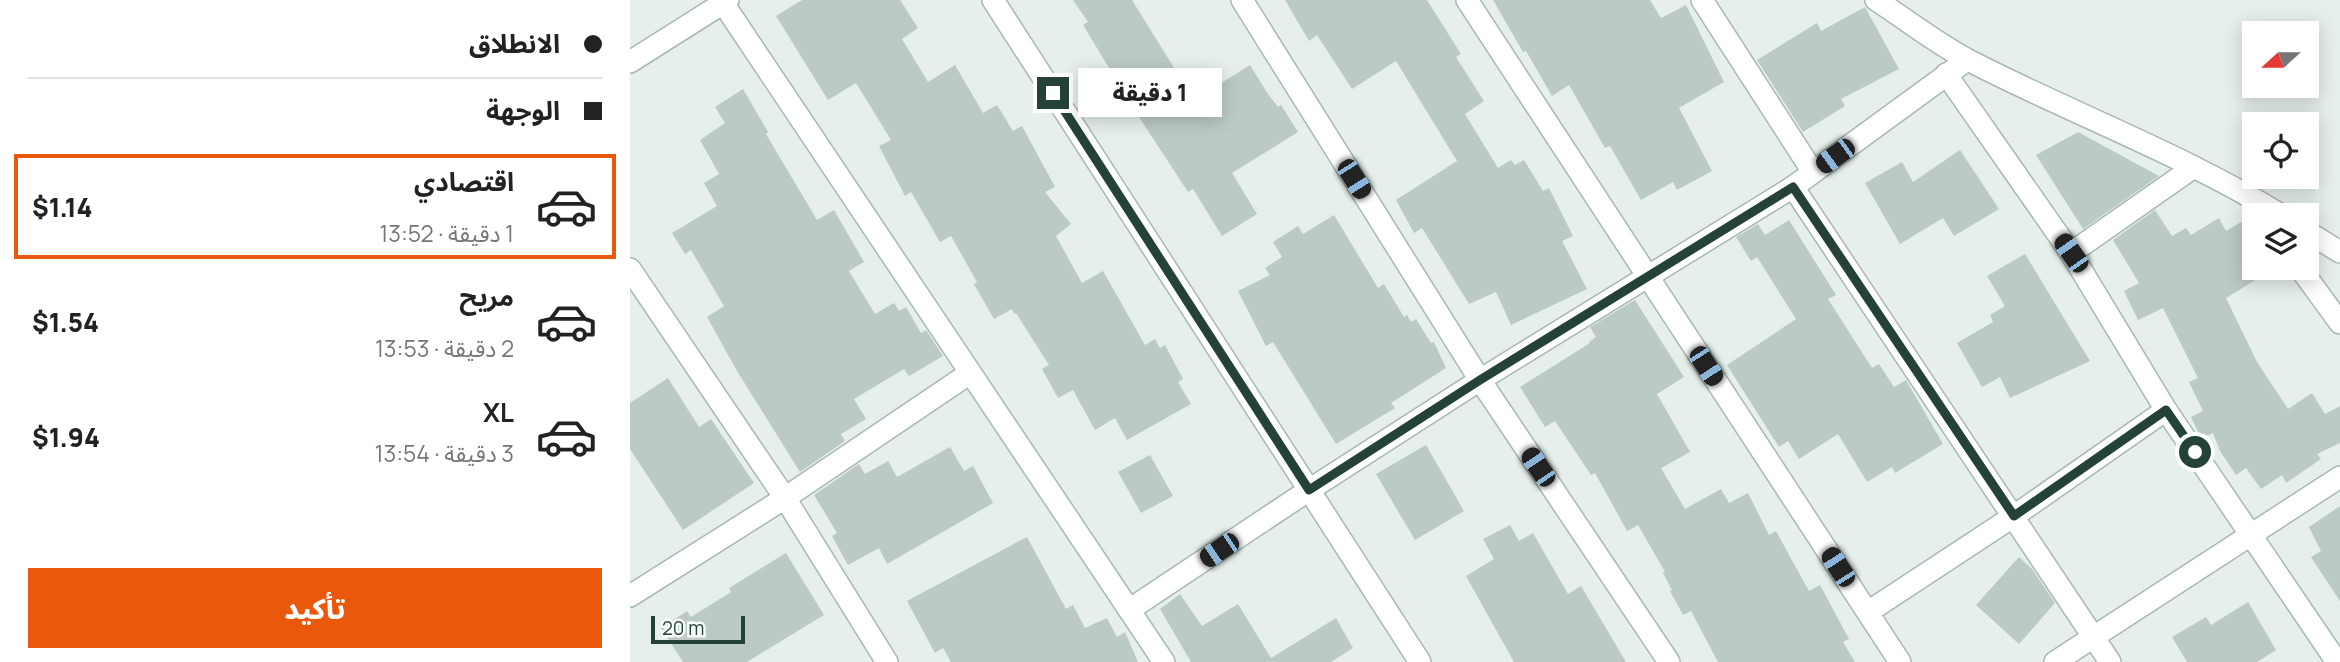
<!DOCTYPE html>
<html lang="ar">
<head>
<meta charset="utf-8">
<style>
	body { margin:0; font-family:Manrope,"Noto Sans Arabic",sans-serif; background:#f6f6f6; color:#222; direction:rtl; height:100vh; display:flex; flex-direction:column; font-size:26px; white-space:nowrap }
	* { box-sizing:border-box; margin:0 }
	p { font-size:23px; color:#767676 }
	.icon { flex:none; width:38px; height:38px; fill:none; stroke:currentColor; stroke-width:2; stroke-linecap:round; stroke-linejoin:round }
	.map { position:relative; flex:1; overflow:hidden; direction:ltr }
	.sheet { display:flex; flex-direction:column; background:#fff; width:630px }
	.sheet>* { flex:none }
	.guide { display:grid; align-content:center; height:154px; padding:0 28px; background:#fff }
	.needle { width:46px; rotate:249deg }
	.fabs { position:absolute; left:1612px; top:21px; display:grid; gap:14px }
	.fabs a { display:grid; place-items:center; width:77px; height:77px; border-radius:0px; background:#fff; box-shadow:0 4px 18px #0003; font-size:35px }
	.scale { position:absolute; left:21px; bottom:18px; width:94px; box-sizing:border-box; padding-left:7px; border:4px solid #24423a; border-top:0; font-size:19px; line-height:24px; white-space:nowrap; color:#24423a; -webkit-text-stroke:5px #f7fbf9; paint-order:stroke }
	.end { position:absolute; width:32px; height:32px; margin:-16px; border:9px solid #24423a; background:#fff; box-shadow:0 0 0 4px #fff }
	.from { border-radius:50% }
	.bubble { position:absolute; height:49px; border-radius:0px; background:#fff; box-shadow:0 4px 18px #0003; font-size:23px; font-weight:800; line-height:49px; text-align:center; direction:rtl }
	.car { position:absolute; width:21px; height:42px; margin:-21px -10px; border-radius:9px; box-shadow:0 0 5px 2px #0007; background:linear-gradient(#222 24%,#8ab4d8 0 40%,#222 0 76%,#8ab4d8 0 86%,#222 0) }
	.guide b { display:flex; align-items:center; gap:24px; height:66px; font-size:26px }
	.guide b+b { border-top:2px solid #e0e0e0 }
	.guide i { width:18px; height:18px; background:#222 }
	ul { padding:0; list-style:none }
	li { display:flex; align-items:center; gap:21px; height:105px; margin:0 14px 10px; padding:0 14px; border:4px solid transparent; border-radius:0px }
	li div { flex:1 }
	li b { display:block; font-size:26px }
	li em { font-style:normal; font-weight:800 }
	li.current { border-color:#ea580c }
	li>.icon { width:63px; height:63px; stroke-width:1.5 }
	.button { display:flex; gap:14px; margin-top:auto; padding:14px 28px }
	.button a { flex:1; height:80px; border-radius:0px; background:#ea580c; color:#fff; font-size:28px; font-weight:800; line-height:80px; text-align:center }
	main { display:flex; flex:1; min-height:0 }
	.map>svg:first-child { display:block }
</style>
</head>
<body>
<main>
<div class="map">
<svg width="1710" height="662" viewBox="0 0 1710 662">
	<rect width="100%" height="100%" fill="#e6efeb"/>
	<!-- building -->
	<g fill="#bbcac4">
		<polygon points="172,0 270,0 288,28 272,39 298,82 325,65 353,113 367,105 383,131 392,126 425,187 415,192 441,224 426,236 452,283 473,271 515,345 525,339 530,348 535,345 553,379 548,382 561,404 497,440 485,418 465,430 443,390 428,398 412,369 419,365 386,313 384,314 382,309 364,319 344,284 347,282 321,236 310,242 281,192 275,196 249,146 261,140 226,83 198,100 146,16"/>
		<polygon points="443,0 502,0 564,100 620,65 638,94 648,107 651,105 668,132 602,173 627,214 592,236 563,189 558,192 505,111 495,115 481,83 487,81 453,25 458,22"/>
		<polygon points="655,0 797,0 831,54 826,57 854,101 835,114 868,168 881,160 885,165 894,160 913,191 919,188 943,236 932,241 957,289 881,325 866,292 839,304 792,228 784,233 766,200 827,161 766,61 722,89 687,35 679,41"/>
		<polygon points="863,0 1020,0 1031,18 1056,5 1094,82 1049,108 1082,171 1047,190 1043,182 1011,200 980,146 975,148 939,85 922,96 896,51 893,52"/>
		<polygon points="1235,7 1269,69 1211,99 1215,106 1173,132 1127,60 1187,23 1191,31"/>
		<polygon points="113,89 138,132 136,134 187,220 204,210 234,262 219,271 245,314 264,303 269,311 276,307 291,333 296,330 313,356 279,376 274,369 224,399 236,419 211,434 215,441 170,472 107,371 77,317 94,306 61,250 55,254 42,233 87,206 74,183 89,174 70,140 95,123 85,107"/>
		<polygon points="1448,132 1529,176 1453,229 1406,155"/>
		<polygon points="1330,150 1369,209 1324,236 1313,218 1270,244 1235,183 1272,162 1283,182"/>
		<polygon points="1525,210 1542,236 1556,228 1561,235 1589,218 1596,231 1611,222 1624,244 1624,268 1639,268 1640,271 1596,298 1627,362 1658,409 1682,393 1695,414 1710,406 1710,443 1687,454 1691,459 1656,483 1652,475 1631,489 1616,468 1606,475 1590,451 1583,433 1571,438 1561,417 1573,411 1559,382 1568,378 1533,308 1508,320 1494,291 1509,283 1483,240"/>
		<polygon points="704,215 748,288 754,284 774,317 777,315 781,322 786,319 801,343 804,342 816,368 761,403 765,408 706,444 643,342 636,346 608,291 640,275 635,268 652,257 643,242 668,226 673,234"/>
		<polygon points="1159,220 1206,295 1198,299 1242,368 1249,364 1264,387 1276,380 1313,444 1265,473 1262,467 1237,482 1208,434 1169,459 1158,441 1149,447 1097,365 1166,319 1127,257 1121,261 1106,237 1128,224 1135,235"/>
		<polygon points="1395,254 1460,361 1380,398 1370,377 1352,387 1327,343 1363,322 1360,315 1375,306 1357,276"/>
		<polygon points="1005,300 1054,377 1027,394 1060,452 1031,468 1055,509 1091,489 1099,503 1118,493 1139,535 1146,531 1179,591 1190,585 1219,639 1213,642 1225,662 1088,662 1061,611 1053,615 1040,591 1042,590 1033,573 1035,572 1008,525 997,531 965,473 961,475 925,421 915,427 890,387 960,343 959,342 966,337 960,327"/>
		<polygon points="38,378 69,427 81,419 124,483 53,530 0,449 0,403"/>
		<polygon points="796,445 834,511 785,540 746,474"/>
		<polygon points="320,447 334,471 343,466 363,503 257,564 249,548 218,565 202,536 207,533 184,495 229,464 235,474 258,461 267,477"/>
		<polygon points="520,455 543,496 511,513 488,472"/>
		<polygon points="1710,506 1710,601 1681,557 1691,551 1679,527"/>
		<polygon points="880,525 889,541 903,533 938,594 951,586 996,662 884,662 836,576 864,559 853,539"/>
		<polygon points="397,537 436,609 443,605 455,628 477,618 487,637 495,632 508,662 321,662 313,648 305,653 277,601"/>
		<polygon points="156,553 194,615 117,662 53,662 31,628 57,611 61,617 101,592 99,588"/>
		<polygon points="1389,557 1402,569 1425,603 1389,644 1346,605"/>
		<polygon points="550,594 572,626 608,604 641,658 706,618 723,648 701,662 561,662 530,609"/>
		<polygon points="1618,602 1646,650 1627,662 1557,662 1542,637 1576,617 1581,625"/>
	</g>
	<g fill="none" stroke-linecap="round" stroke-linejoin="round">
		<defs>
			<g id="minor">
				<polyline points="91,0 534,662"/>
				<polyline points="612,0 850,380 1039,662"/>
				<polyline points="837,0 1270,662"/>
				<polyline points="1072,0 1183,172"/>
				<path d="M1246,0c31,20 61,44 94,61 103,53 212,93 311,154"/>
				<polyline points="0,62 98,0"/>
				<polyline points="1316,74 1441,253 1536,410 1707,662"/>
				<polyline points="1163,187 1480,662"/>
				<polyline points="1676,231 1710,252"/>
				<polyline points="1441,253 1564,167"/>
				<polyline points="1670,268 1710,323"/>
				<polyline points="0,269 155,498 257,662"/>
				<polyline points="0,596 155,498 340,373"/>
				<polyline points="499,610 679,490 850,380 1163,187 1337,60"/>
				<polyline points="1238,612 1384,516 1536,410"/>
				<polyline points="1425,662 1710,477"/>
			</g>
			<polyline id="tertiary" points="363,0 790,662"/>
		</defs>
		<!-- minor casing -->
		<use href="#minor" stroke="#a8b8b2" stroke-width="24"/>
		<!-- tertiary casing -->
		<use href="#tertiary" stroke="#a8b8b2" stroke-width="24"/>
		<!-- minor -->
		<use href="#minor" stroke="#fff" stroke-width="21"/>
		<!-- tertiary -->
		<use href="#tertiary" stroke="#fff" stroke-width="21"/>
	</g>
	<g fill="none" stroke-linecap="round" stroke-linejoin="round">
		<!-- route -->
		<polyline stroke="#24423a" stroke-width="9" points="423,93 679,490 850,380 1163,187 1384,516 1536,410 1565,452"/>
	</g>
</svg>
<div class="fabs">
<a><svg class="needle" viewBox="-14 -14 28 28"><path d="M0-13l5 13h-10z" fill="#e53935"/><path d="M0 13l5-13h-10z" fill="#767676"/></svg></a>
<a><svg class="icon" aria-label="locate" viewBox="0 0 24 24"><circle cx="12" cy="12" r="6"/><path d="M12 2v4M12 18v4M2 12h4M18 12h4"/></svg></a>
<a><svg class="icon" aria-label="layers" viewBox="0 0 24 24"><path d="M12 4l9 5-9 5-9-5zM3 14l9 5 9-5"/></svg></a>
</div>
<div class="scale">20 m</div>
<i class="end from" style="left:1565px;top:452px"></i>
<i class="end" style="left:423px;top:93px"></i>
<div class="bubble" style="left:448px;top:68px;width:144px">1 دقيقة</div>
<i class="car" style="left:1205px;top:156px;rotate:234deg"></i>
<i class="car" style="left:724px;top:179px;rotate:148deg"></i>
<i class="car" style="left:1441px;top:253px;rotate:325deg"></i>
<i class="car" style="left:1076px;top:366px;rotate:147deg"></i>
<i class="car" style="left:908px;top:467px;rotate:326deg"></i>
<i class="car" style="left:589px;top:550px;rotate:236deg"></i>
<i class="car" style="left:1208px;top:567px;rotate:327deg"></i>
</div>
<section class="sheet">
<div class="guide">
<b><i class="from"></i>الانطلاق</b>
<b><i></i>الوجهة</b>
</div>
<ul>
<li class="current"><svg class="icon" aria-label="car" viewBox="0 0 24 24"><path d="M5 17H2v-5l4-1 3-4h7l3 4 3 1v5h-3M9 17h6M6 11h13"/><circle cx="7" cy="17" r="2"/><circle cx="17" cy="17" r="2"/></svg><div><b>اقتصادي</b><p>1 دقيقة · 13:52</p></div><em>$1.14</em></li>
<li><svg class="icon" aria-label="car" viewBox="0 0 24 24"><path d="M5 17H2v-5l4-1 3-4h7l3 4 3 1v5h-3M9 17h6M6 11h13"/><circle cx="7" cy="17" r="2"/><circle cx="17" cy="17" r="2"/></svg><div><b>مريح</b><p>2 دقيقة · 13:53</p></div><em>$1.54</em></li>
<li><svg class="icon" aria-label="car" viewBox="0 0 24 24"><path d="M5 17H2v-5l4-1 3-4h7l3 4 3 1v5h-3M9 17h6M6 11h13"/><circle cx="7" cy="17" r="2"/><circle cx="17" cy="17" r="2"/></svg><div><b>XL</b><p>3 دقيقة · 13:54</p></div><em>$1.94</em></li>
</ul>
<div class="button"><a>تأكيد</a></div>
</section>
</main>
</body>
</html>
